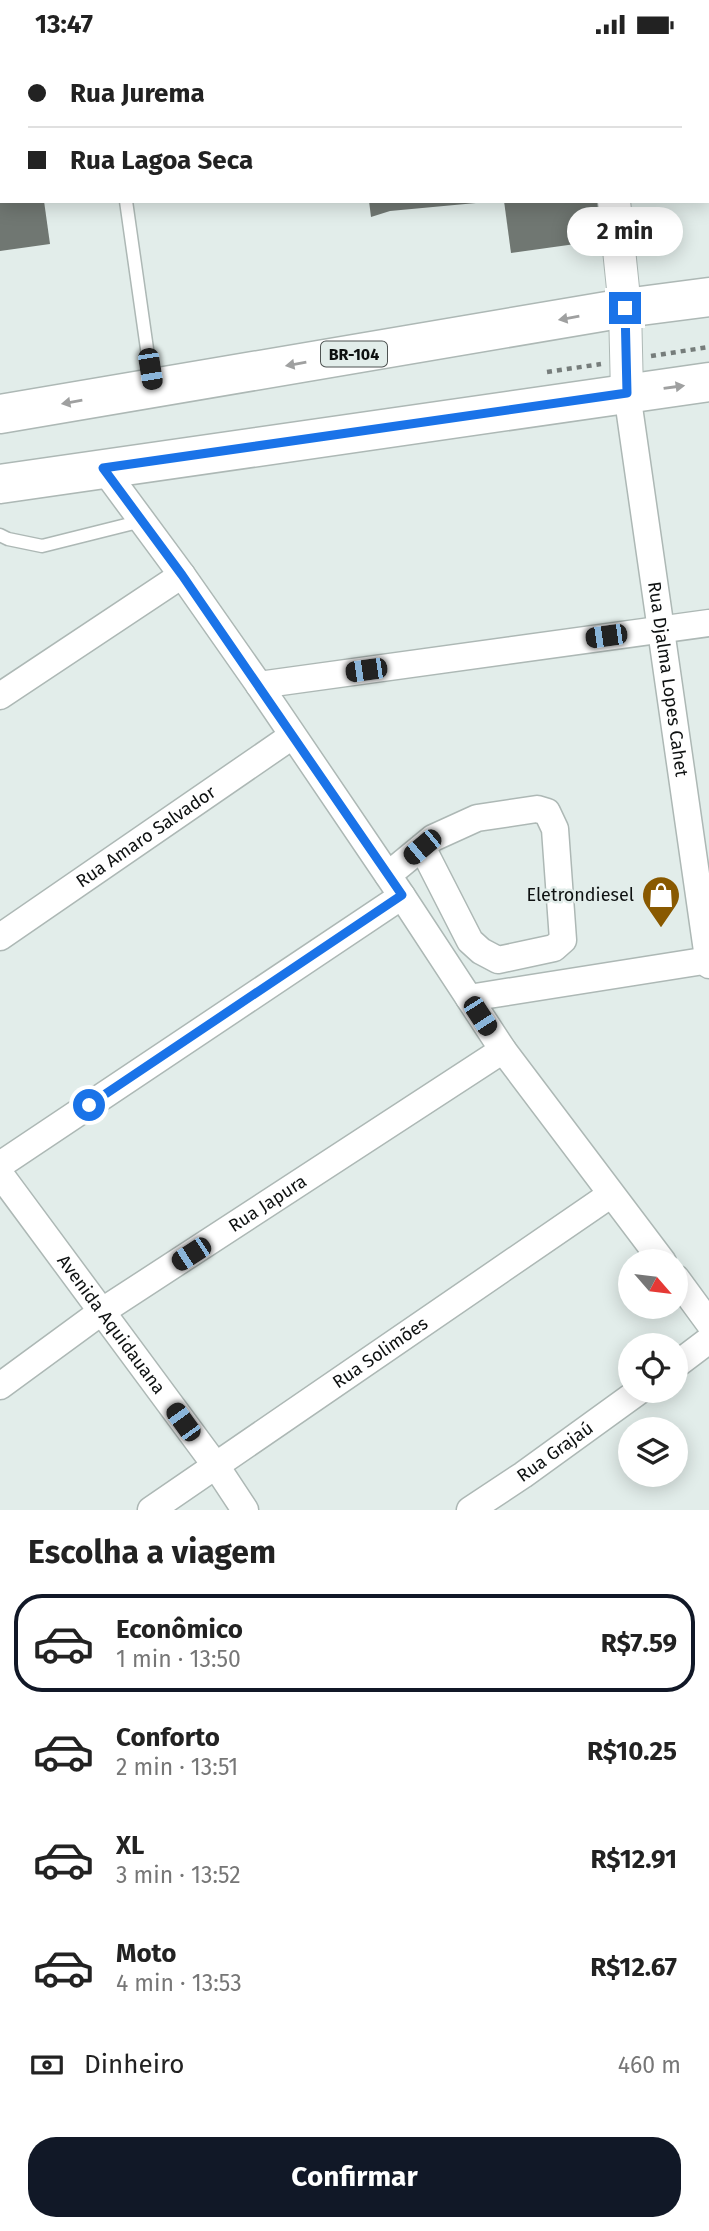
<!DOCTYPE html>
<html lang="pt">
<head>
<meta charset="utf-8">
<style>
	body { margin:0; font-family:"Fira Sans",sans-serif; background:#f2f2f2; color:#222; height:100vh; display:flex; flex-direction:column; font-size:26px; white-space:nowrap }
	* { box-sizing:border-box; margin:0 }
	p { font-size:23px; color:#767676 }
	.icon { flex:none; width:38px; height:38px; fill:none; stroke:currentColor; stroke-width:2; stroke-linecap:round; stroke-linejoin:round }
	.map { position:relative; height:1461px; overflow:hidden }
	.panel { display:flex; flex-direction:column; background:#fff; flex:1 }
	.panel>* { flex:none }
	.hud { position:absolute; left:0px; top:0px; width:710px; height:154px; box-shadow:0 4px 18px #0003; display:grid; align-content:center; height:154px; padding:0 28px; background:#fff }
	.needle { width:46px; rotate:118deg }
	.controls { position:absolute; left:618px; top:1200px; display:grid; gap:14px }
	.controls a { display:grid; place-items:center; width:70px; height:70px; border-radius:50%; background:#fff; box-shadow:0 4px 18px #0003; font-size:35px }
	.end { position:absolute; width:32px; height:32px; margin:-16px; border:9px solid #1a73e8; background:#fff; box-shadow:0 0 0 4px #fff }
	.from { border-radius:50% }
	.bubble { position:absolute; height:49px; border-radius:24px; background:#fff; box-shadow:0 4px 18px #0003; font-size:23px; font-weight:700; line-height:49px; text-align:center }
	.car { position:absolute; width:21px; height:42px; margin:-21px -10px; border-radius:9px; box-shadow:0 0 5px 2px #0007; background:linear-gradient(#222 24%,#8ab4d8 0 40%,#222 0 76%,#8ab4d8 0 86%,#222 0) }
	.hud b { display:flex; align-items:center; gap:24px; height:66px; font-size:26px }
	.hud b+b { border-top:2px solid #e0e0e0 }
	.hud i { width:18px; height:18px; background:#222 }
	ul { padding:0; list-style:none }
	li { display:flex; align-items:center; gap:21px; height:98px; margin:0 14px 10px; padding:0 14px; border:4px solid transparent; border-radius:28px }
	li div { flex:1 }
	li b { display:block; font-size:26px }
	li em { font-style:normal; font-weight:700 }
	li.on { border-color:#111827 }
	li>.icon { width:63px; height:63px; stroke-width:1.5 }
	h2 { padding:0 28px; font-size:32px; line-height:84px }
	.pay { display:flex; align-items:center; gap:18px; height:77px; padding:0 28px; font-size:26px }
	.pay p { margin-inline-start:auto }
	.primary-button { display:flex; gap:14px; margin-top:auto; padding:14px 28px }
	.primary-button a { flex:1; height:80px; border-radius:28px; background:#111827; color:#fff; font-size:28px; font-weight:700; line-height:80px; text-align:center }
	.status { display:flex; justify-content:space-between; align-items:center; height:49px; padding:0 35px; background:#fff; direction:ltr }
	.status svg { height:19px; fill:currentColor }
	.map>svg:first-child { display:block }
</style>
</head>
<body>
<div class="status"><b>13:47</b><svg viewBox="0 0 49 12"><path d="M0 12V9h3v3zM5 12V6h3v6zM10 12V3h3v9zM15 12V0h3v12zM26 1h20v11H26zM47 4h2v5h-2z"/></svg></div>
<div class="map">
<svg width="709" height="1461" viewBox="0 0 709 1461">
	<rect width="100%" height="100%" fill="#e2edea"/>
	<!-- building -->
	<g fill="#707772">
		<polygon points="0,152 44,152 50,195 0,202"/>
		<polygon points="369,152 476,152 476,154 390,162 371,168"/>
		<polygon points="504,152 599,152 604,191 511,204"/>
	</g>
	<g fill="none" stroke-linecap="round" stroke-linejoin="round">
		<defs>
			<g id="service">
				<polyline points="109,2 109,0"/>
				<polyline points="126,152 152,335"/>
				<polyline points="0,486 8,490 42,497 142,472"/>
			</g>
			<g id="minor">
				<path id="s1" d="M627,344l82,572"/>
				<polyline points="103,419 182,526 259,636 402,847 503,1001 663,1213"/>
				<polyline points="259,636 709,574"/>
				<polyline points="0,647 182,526"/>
				<polyline points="388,826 433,789 477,769 537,760 547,763 555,780 563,891 554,899 498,911 481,902 470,892 422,798"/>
				<path id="s2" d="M0,888l292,-201"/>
				<polyline points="469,949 709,911"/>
				<polyline points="0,1116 402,847"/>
				<path id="s3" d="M0,1125l216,292 29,44"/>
				<polyline points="676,1229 709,1274"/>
				<polyline points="676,1316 709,1291"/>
				<path id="s4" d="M0,1337l101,-74 402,-262"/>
				<path id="s5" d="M151,1461l459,-315"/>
				<path id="s6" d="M470,1461l53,-35 116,-84"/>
			</g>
			<g id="tertiary">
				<polyline points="598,0 598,2"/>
				<polyline points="614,152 625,259 627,344"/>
			</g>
			<g id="trunk">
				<polyline points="0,365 625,259 709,248"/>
				<polyline points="0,435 709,333"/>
			</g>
		</defs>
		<!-- service casing -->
		<use href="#service" stroke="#adb8b5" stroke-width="15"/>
		<!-- minor casing -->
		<use href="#minor" stroke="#adb8b5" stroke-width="29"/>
		<!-- tertiary casing -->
		<use href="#tertiary" stroke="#adb8b5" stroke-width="34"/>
		<!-- trunk casing -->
		<use href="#trunk" stroke="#adb8b5" stroke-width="41"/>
		<!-- path -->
		<g stroke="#767d7b" stroke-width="4.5" stroke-dasharray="5 5" stroke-linecap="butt">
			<polyline points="651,307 709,298"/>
			<polyline points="547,323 601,315"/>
		</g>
		<!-- service -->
		<use href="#service" stroke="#fff" stroke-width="12"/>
		<!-- minor -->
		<use href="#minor" stroke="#fff" stroke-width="26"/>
		<!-- tertiary -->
		<use href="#tertiary" stroke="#fff" stroke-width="32"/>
		<!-- trunk -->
		<use href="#trunk" stroke="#fff" stroke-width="38"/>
	</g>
	<!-- one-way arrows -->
	<defs><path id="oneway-solid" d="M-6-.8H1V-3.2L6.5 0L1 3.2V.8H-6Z" transform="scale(1.75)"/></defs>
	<g fill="#9fa0a0">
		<use href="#oneway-solid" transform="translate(569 269) rotate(170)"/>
		<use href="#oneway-solid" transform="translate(296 315) rotate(170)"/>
		<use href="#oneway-solid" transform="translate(674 338) rotate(-8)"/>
		<use href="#oneway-solid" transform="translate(72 353) rotate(170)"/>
	</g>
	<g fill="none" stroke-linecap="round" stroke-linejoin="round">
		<!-- route -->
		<polyline stroke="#1a73e8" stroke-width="9" points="89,1056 402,846 182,526 103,419 627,344 625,259"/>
	</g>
	<!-- icons -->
	<defs>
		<symbol id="shop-pin" viewBox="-11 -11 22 30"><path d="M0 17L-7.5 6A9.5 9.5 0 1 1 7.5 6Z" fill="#895900" stroke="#e2edea"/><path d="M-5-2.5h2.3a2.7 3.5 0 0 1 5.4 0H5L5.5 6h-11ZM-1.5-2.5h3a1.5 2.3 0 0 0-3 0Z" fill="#fff"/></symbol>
	</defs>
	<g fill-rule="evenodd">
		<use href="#shop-pin" x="639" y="824" width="44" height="60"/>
	</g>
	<g text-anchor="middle" stroke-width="5" stroke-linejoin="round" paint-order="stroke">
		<!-- shield labels -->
		<rect fill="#e2edea" stroke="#4e5352" stroke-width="2" x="321" y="292.5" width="66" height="25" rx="5"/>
		<g font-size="16" font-weight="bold" fill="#0e1111">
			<text x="354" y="311">BR-104</text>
		</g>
		<!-- street labels -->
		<g font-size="18" fill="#0e1111" stroke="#e2edea">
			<text dy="6" stroke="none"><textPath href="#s1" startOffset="289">Rua Djalma Lopes Cahet</textPath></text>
			<text dy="6" stroke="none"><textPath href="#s2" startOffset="177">Rua Amaro Salvador</textPath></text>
			<text dy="6" stroke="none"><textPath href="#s4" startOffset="324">Rua Japura</textPath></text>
			<text dy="6" stroke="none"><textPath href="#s3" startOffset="187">Avenida Aquidauana</textPath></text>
			<text dy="6" stroke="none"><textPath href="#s5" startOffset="278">Rua Solimões</textPath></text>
			<text dy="6" stroke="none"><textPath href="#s6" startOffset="103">Rua Grajaú</textPath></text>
		</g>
		<!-- poi labels -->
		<g font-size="18" fill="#0e1111" stroke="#e2edea" text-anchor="end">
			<text x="634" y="852">Eletrondiesel</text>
		</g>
	</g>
</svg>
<div class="controls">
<a><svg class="needle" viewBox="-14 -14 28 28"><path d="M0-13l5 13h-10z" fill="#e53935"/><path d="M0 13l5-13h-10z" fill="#767676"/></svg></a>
<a><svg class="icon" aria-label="locate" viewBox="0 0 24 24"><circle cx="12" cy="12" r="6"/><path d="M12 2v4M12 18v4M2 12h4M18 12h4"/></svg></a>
<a><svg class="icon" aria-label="layers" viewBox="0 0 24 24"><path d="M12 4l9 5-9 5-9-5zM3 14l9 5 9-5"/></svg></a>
</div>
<i class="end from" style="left:89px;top:1056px"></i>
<i class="end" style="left:625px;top:259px"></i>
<div class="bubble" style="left:567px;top:158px;width:116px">2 min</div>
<i class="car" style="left:150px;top:320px;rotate:171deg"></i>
<i class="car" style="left:606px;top:587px;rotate:262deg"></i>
<i class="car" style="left:366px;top:621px;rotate:262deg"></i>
<i class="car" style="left:422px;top:798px;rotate:230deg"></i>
<i class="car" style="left:480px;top:967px;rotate:147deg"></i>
<i class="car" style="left:191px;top:1205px;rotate:237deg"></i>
<i class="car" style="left:183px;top:1373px;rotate:324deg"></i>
<div class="hud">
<b><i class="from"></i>Rua Jurema</b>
<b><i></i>Rua Lagoa Seca</b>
</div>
</div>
<section class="panel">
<h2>Escolha a viagem</h2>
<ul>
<li class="on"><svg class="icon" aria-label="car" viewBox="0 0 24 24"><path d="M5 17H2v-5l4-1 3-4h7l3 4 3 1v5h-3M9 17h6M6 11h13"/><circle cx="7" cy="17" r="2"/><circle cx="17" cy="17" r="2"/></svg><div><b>Econômico</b><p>1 min · 13:50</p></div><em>R$7.59</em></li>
<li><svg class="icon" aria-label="car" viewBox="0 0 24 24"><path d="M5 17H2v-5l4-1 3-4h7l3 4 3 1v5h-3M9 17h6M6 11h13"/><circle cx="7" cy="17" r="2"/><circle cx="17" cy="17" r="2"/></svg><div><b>Conforto</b><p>2 min · 13:51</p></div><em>R$10.25</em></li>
<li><svg class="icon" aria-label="car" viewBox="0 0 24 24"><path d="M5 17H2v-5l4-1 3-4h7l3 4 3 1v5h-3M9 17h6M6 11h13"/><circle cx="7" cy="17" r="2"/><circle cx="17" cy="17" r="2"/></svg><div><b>XL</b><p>3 min · 13:52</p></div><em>R$12.91</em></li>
<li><svg class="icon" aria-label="car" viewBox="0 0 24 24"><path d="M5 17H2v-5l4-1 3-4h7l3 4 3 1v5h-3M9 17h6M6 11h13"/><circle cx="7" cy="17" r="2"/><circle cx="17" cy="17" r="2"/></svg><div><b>Moto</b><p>4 min · 13:53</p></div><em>R$12.67</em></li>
</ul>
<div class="pay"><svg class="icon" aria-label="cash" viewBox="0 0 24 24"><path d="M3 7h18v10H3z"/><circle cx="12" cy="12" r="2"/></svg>Dinheiro<p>460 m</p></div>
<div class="primary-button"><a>Confirmar</a></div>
</section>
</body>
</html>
